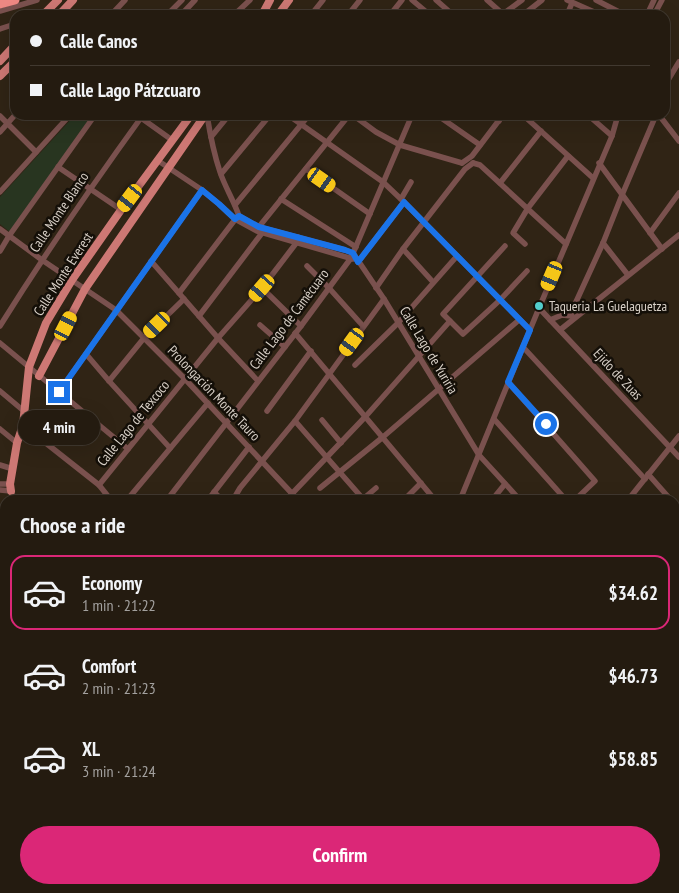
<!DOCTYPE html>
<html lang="en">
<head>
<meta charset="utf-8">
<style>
	body { margin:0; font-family:"PT Sans Narrow",sans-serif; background:#2c2419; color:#f1f3f6; height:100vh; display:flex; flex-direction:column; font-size:19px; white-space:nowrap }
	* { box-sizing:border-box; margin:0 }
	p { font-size:16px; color:#a3a19f }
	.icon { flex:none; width:28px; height:28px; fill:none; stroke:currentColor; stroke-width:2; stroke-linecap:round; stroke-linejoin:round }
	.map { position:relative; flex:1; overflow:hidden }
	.panel { position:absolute; left:0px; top:495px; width:680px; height:399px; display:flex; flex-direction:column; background:#241b10; border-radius:15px 15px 0 0; box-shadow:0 5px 20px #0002,0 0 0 1px #413930 }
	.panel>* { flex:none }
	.banner { position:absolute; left:10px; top:10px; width:660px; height:110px; border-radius:15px; box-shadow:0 5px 20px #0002,0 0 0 1px #413930; display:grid; align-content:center; height:110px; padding:0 20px; background:#241b10 }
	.end { position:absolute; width:22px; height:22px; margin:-11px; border:6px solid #1a73e8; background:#fff; box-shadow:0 0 0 2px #fff }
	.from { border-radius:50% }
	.bubble { position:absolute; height:35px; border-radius:18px; background:#241b10; box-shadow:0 5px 20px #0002,0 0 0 1px #413930; font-size:16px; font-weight:700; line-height:35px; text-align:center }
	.car { position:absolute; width:15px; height:30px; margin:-15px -8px; border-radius:6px; box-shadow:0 0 4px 1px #0007; background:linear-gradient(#f5c518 24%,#345 0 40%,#f5c518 0 76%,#345 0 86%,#f5c518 0) }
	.banner b { display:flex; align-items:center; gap:18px; height:48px; font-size:19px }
	.banner b+b { border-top:1px solid #413930 }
	.banner i { width:12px; height:12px; background:#f1f3f6 }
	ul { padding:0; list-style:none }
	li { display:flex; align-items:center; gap:15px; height:75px; margin:0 10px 8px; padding:0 10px; border:2px solid transparent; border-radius:15px }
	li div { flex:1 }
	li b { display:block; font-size:19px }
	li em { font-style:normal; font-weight:700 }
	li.selected { border-color:#db2777 }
	li>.icon { width:45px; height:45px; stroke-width:1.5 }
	h2 { padding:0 20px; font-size:22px; line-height:60px }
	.cta { display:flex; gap:10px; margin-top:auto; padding:10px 20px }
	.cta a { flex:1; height:58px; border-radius:30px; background:#db2777; color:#fff; font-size:20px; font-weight:700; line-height:58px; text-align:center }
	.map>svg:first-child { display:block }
</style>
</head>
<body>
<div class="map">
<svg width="679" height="893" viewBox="0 0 679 893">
	<rect width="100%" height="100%" fill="#302415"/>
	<!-- green -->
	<polygon fill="#283520" points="75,115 92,115 10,232 0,224 0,197"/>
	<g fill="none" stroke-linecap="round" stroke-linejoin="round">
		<!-- minor -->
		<g stroke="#7a514e" stroke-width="5.5">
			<polyline points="412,0 430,15"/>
			<polyline points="436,0 452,14 451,15"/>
			<polyline points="487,0 504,15"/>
			<polyline points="567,0 601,15"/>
			<polyline points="596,0 625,15"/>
			<polyline points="0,11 37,0"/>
			<polyline points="503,14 522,0"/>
			<polyline points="111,15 125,0"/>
			<polyline points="167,15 182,0"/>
			<polyline points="181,15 195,0"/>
			<polyline points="234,15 250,0"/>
			<polyline points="311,15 323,0"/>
			<polyline points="348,15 360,0"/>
			<polyline points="390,15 402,0"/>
			<polyline points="523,15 542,0"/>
			<polyline points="567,15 572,3"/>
			<polyline points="647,15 654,0"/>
			<polyline points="654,15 662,0"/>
			<polyline points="0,29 15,24"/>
			<polyline points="665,85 679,62"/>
			<polyline points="137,115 172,140"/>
			<path d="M207,115c3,19 7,39 13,57 5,15 14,29 19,44"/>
			<polyline points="288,115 383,182 404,202 530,330"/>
			<polyline points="353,115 376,132 400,145 462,163"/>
			<polyline points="437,115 480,145"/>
			<polyline points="491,115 499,121"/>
			<polyline points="523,115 593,178"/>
			<polyline points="588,115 612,136"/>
			<polyline points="659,115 679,141"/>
			<polyline points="0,116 36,152"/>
			<polyline points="0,132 15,115"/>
			<polyline points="211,137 229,115"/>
			<polyline points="157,160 202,190 219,204 235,219 257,231 353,259"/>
			<polyline points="462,163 472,156 503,115"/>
			<polyline points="473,163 480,165 566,244"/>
			<polyline points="599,163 662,249"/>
			<polyline points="58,167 117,207"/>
			<polyline points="306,169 370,214"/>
			<polyline points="221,174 270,115"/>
			<polyline points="500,183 541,131"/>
			<polyline points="0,192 70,115"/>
			<polyline points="281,199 356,247"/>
			<polyline points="401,199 411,182"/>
			<polyline points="235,205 309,115"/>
			<polyline points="239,216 259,227 345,250 353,253 384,299 479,455 520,500"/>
			<polyline points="258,228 349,115"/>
			<polyline points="0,229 42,260 116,310 185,379 298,500"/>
			<polyline points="650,233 679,193"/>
			<polyline points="603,243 628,275"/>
			<polyline points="525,244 513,233 528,208 568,156"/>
			<polyline points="505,246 443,314 463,334 500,300 527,271"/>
			<polyline points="403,249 433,282"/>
			<polyline points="0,251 9,236 95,115"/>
			<polyline points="151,261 218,338 258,381"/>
			<polyline points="358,262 404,202"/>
			<polyline points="307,266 329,288 363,326"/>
			<polyline points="262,288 301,326"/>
			<polyline points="376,288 403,249 465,169 473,163"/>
			<polyline points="179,293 237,217"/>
			<polyline points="539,308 679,457"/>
			<polyline points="570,315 603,243 622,195 656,115"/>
			<polyline points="199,316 262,233"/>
			<polyline points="550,320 562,315 572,316"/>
			<polyline points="260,325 285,347"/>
			<path d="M0,326c45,-72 93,-142 143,-211"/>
			<polyline points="560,330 679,235"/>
			<polyline points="295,333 435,500"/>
			<polyline points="0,343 128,449"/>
			<polyline points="523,347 645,479"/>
			<polyline points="86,354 109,381 170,448"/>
			<polyline points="355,365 398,323 457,256"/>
			<polyline points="109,381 144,338 184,299"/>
			<polyline points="508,382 595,481 575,500"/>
			<polyline points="0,391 25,412"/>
			<polyline points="59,392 202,190"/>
			<polyline points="267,411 311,351"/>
			<polyline points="494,419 566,500"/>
			<polyline points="322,420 341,443"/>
			<polyline points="295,421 364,500"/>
			<polyline points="23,425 99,485 111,500"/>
			<polyline points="0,429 17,443"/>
			<polyline points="0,465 13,469"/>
			<polyline points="648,474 671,500"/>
			<polyline points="0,484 10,484"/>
			<polyline points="99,485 218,338 262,288 297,242 298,237"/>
			<polyline points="320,488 383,437 519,320"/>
			<polyline points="0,490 11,491 14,500"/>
			<polyline points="214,492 222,500"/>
			<polyline points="363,499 376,488"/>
			<polyline points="127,500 208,403"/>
			<polyline points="167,500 301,326 351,258 412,115"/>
			<polyline points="208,500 249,447"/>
			<polyline points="233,500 240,488 295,421 384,299"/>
			<polyline points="286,500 366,416 450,321"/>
			<polyline points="404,500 421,483"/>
			<polyline points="460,500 539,308 612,136 618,115"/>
			<polyline points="492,500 505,484"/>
			<polyline points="628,500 679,436"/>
			<polyline points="675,505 679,509"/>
			<polyline points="0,554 5,548"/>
			<polyline points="675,555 679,552"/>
			<polyline points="0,581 5,584"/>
			<polyline points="675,592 679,598"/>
			<polyline points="0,617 5,611"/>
			<polyline points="675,664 678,662 679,664"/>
			<polyline points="675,711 679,717"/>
			<polyline points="675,750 679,747"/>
			<polyline points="0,751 5,751"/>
			<polyline points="675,760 679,765"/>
			<polyline points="675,795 679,792"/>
			<polyline points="452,889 456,893"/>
			<polyline points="554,889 558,893"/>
			<polyline points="561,889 565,893 570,889"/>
			<polyline points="597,889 601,893"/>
			<polyline points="349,893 350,889"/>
			<polyline points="486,893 491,889"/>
			<polyline points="524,893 528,889"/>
			<polyline points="575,893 579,889"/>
			<polyline points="611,893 617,889"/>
			<polyline points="646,893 651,889"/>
		</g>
		<!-- major -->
		<g stroke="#cd7874" stroke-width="8">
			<polyline points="43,15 58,0"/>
			<polyline points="59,15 73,0"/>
			<polyline points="262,15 270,0"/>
			<polyline points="278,15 289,0"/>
			<polyline points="0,61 15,45"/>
			<polyline points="0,76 15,61"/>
			<polyline points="39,376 85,289 205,115"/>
			<polyline points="11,491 10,484 17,443 23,425 29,367 46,323 72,280 121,210 191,115"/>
			<polyline points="675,851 679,857"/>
		</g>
		<!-- highway -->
		<polyline stroke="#ee8883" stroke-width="9" points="0,4 15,0"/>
	</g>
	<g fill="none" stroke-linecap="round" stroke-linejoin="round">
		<!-- route -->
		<polyline stroke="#1a73e8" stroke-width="6" points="59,392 202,190 219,204 235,219 239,216 259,227 345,250 353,253 358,262 404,202 530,330 508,382 546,424"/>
	</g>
	<!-- markers -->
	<circle fill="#52cdcc" stroke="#140f08" stroke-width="2" cx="539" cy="306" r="5"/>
	<g text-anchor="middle" stroke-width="5" stroke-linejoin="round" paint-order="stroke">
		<!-- street labels -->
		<g font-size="14" fill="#d8d0c7" stroke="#140f08">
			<text transform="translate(59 212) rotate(-56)" y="5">Calle Monte Blanco</text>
			<text transform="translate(63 274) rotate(-57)" y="5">Calle Monte Everest</text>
			<text transform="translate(289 319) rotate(-53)" y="5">Calle Lago de Camécuaro</text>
			<text transform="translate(429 350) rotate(59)" y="5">Calle Lago de Yuriria</text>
			<text transform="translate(618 374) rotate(47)" y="5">Ejido de Zuas</text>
			<text transform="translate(214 393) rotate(46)" y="5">Prolongación Monte Tauro</text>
			<text transform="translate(133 423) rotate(-51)" y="5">Calle Lago de Texcoco</text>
		</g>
		<!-- poi labels -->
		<g font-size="14" fill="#d8d0c7" stroke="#140f08" text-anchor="start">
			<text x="549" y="311">Taqueria La Guelaguetza</text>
		</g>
	</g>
</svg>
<i class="end from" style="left:546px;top:424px"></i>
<i class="end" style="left:59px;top:392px"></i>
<div class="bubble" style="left:18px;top:410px;width:82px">4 min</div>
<i class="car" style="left:322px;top:180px;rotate:125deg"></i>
<i class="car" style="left:130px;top:198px;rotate:217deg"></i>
<i class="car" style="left:552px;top:276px;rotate:203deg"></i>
<i class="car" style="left:262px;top:288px;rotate:221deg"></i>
<i class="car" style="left:157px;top:325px;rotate:226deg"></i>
<i class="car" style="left:66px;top:326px;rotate:27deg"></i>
<i class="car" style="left:352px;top:342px;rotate:216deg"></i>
<div class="banner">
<b><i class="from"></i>Calle Canos</b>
<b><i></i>Calle Lago Pátzcuaro</b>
</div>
<section class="panel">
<h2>Choose a ride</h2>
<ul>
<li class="selected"><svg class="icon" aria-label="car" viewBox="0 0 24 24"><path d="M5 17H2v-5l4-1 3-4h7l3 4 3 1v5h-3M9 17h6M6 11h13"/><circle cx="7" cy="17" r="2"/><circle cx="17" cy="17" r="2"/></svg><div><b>Economy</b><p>1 min · 21:22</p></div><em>$34.62</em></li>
<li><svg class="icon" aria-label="car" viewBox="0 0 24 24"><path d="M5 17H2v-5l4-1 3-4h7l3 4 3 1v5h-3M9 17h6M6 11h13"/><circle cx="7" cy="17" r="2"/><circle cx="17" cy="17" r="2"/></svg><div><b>Comfort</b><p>2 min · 21:23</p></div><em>$46.73</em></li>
<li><svg class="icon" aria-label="car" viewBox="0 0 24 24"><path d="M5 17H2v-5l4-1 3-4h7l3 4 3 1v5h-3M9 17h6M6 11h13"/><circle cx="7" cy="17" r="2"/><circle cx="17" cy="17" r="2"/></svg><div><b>XL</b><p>3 min · 21:24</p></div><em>$58.85</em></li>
</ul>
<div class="cta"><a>Confirm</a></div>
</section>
</div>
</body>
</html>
